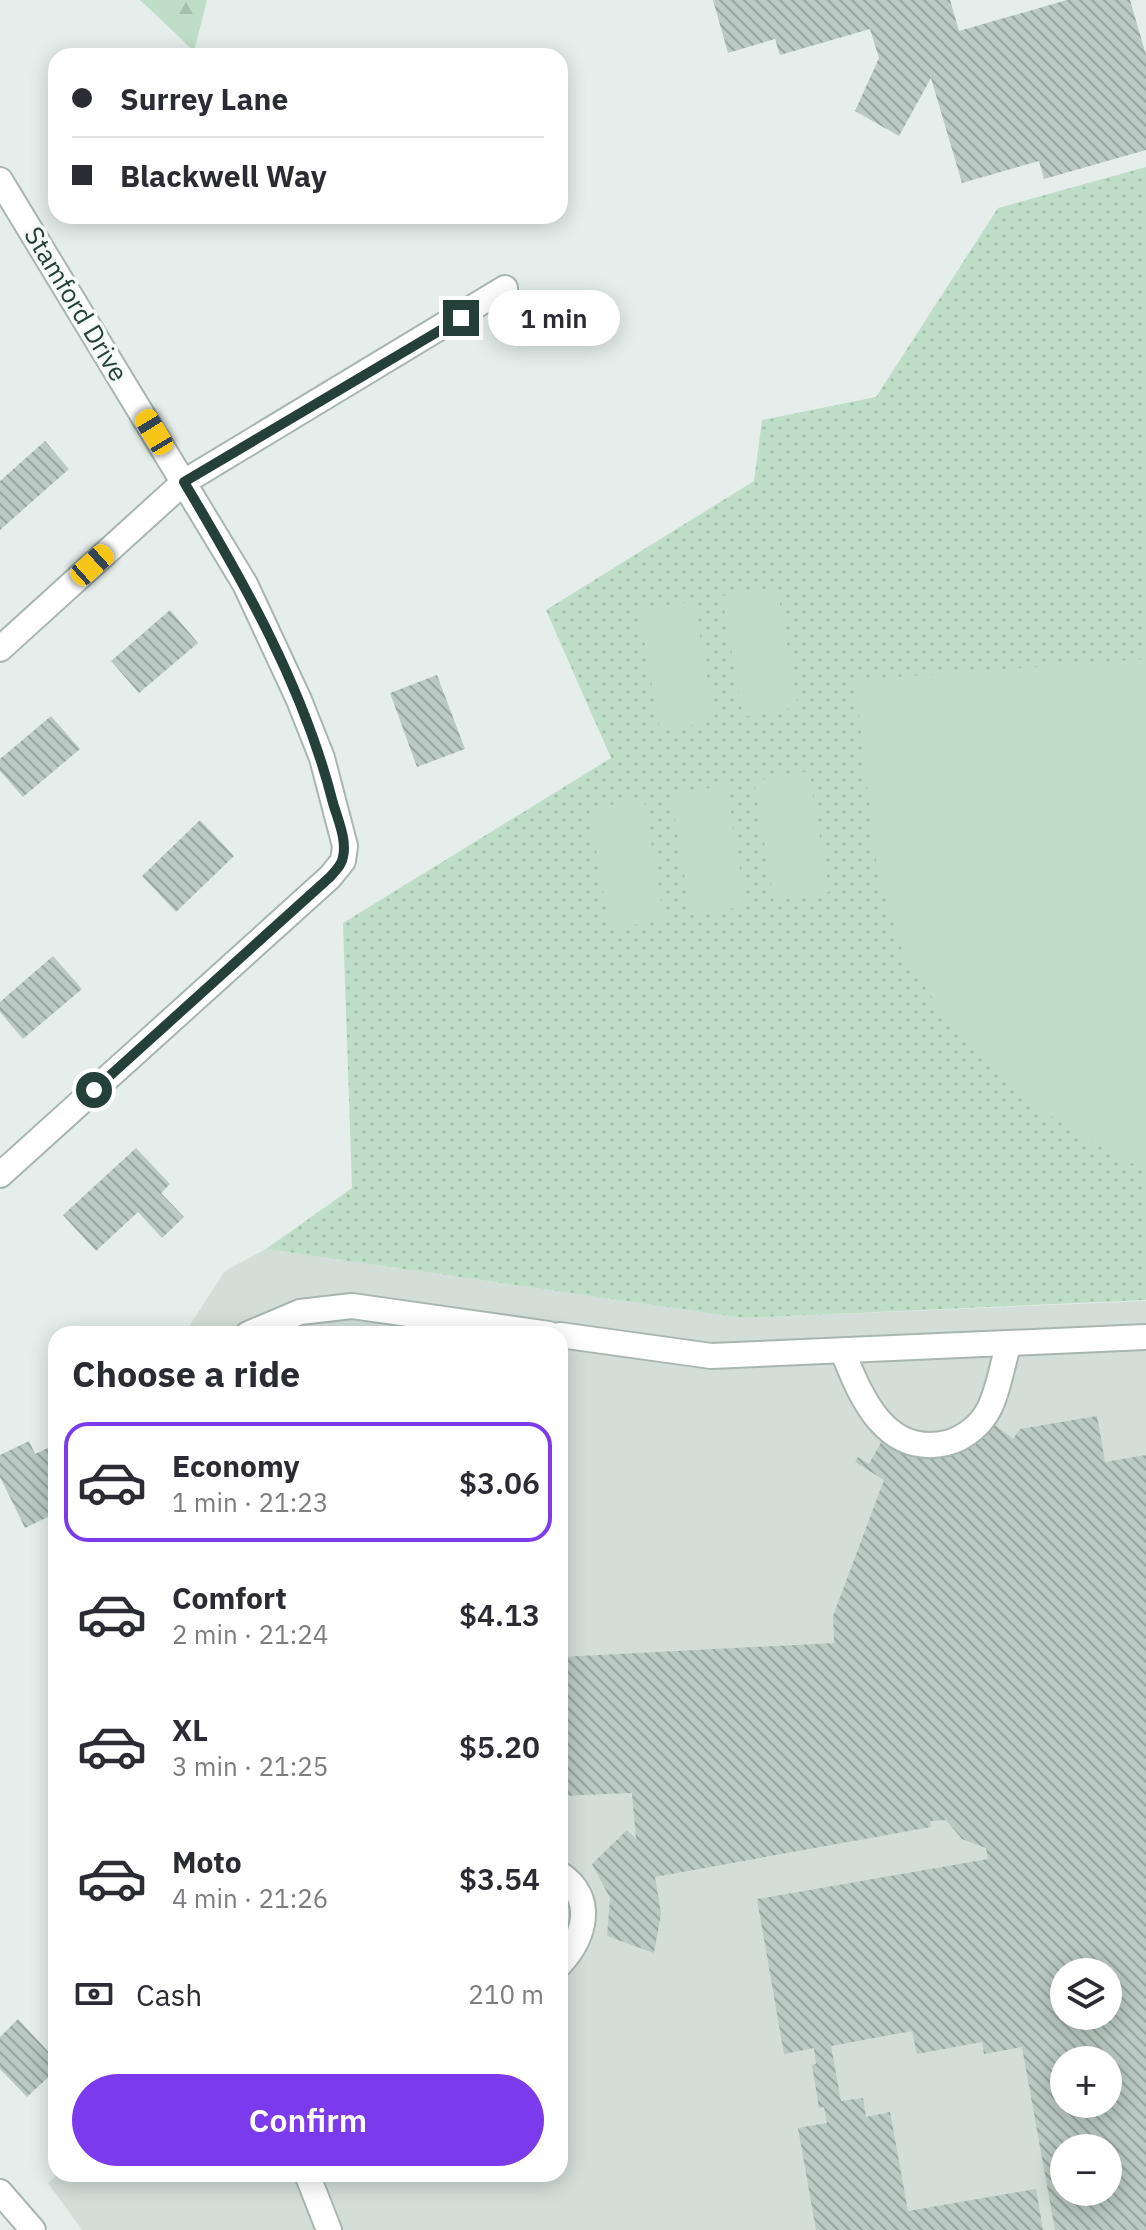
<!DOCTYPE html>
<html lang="en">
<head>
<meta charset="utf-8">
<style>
	body { margin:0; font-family:"IBM Plex Sans",sans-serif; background:#f2f2f3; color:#2b2b33; height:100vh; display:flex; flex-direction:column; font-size:30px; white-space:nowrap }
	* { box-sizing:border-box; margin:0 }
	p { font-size:26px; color:#7c7c81 }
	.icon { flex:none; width:44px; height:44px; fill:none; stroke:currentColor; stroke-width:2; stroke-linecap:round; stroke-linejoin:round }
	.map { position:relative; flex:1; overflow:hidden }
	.side { position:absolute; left:48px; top:1326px; width:520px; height:856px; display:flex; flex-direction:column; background:#fff; border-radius:24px; box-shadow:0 4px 20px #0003 }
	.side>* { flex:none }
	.banner { position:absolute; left:48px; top:48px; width:520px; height:176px; border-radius:24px; box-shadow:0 4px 20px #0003; display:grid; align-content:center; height:176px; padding:0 24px; background:#fff }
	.controls { position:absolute; left:1050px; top:1958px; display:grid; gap:16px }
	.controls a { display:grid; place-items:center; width:72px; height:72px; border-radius:50%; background:#fff; box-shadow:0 4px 20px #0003; font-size:40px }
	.end { position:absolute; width:36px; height:36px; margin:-18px; border:10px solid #244039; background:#fff; box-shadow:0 0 0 4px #fff }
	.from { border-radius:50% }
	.bubble { position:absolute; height:56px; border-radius:28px; background:#fff; box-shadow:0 4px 20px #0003; font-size:26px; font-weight:600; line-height:56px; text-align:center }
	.car { position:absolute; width:24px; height:48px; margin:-24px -12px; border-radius:10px; box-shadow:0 0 6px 2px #0007; background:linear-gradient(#f5c518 24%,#345 0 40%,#f5c518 0 76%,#345 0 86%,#f5c518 0) }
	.banner b { display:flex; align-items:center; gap:28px; height:76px; font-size:30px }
	.banner b+b { border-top:2px solid #e1e1e2 }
	.banner i { width:20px; height:20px; background:#2b2b33 }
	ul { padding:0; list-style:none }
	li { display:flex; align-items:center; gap:24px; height:120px; margin:0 16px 12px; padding:0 8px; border:4px solid transparent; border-radius:24px }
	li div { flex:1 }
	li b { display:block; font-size:30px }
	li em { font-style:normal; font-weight:600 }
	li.active { border-color:#7c3aed }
	li>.icon { width:72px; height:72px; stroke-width:1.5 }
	h2 { padding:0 24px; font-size:36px; line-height:96px }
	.pay { display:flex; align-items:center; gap:20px; height:88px; padding:0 24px; font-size:30px }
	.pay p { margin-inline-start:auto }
	.button { display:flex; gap:16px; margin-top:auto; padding:16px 24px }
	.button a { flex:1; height:92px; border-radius:48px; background:#7c3aed; color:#fff; font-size:32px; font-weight:600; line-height:92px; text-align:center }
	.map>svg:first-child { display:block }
</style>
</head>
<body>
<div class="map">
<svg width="1146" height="2230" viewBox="0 0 1146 2230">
	<defs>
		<pattern id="forest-firs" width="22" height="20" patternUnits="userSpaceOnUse" patternTransform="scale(2)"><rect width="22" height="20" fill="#bfdec8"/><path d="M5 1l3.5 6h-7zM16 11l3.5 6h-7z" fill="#a4c0ad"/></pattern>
		<pattern id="park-dots" width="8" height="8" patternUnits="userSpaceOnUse" patternTransform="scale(2)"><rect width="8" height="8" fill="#bfdec8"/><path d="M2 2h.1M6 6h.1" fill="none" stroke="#a4c0ad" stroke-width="1.8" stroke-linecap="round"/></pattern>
		<pattern id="building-back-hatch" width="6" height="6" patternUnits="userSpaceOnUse" patternTransform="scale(2)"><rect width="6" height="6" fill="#bac9c3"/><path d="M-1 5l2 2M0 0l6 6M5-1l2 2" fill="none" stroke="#97a59f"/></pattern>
	</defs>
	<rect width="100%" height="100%" fill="#e5eeea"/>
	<!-- built -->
	<path fill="#d3ded9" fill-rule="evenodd" d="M266,1249l477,69 403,-17v929h-1064l-34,-47 10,-9h502v-840h-376l41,-63zM1064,1972h44v44h-44zM1064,2060h44v44h-44zM1064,2148h44v44h-44z"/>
	<!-- forest -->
	<polygon fill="url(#forest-firs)" points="140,0 207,0 194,51"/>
	<!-- park -->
	<polygon fill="url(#park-dots)" points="1146,167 1146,1300 743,1318 266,1249 352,1188 343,923 611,758 546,610 754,481 762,420 876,397 998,208"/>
	<!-- pitch -->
	<g fill="#bfdec8">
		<polygon points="777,587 798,707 743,717 722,596"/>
		<polygon points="694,601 715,721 660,731 639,610"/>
		<polygon points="1146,659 1146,1170 1109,1152 1027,1102 958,1032 905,960 877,868 855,680"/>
		<polygon points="809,771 829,892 774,901 754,781"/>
		<polygon points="726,785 746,906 691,915 671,795"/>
		<polygon points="644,799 664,920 610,929 589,809"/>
	</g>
	<!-- building -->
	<g fill="url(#building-back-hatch)" fill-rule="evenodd">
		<polygon points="713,0 950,0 959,31 1067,0 1130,0 1146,55 1146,150 1044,179 1039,161 962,183 931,78 899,136 855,111 879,58 870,29 780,55 775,39 728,53"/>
		<polygon points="45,441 69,469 0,530 0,481"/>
		<polygon points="170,610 198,643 139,693 111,661"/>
		<polygon points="437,675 465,749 417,767 390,693"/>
		<polygon points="51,716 80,749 23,797 0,771 0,759"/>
		<polygon points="200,820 234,856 176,912 142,876"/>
		<polygon points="53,956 82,989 23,1039 0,1012 0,1002"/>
		<polygon points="136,1148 170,1184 161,1193 184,1217 162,1238 138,1212 96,1251 63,1215"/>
		<path d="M979,1412l34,27 7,-10 77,-13 8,46 41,-7v775h-91l-33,-183 -38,7 -2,-12 -65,12 -5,-23 -81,15 10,55 22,-3 3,19 24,-5 18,99 128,-22 7,41h-227l-18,-102 29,-5 -3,-16 -5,1 -7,-43 4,-1 -2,-16 -30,6 -27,-155 231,-40 -2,-11 -24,-9 -16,-19 -16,1 1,6 -276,50 6,37 -7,39 -47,-17 3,-38 -18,-34 35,-34 9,9 -4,-46 -72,3v-139l274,-14 -1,-27 51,-136 -29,-18 3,-5 11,7 21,-38 10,6 48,2zM1064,1972h44v44h-44zM1064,2060h44v44h-44zM1064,2148h44v44h-44z"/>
		<polygon points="29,1441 35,1454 54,1445 56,1449 56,1513 25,1528 0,1477 0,1455"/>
		<polygon points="18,2019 56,2060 56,2070 27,2097 0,2069 0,2037"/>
	</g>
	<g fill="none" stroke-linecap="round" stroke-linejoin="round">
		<defs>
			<g id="minor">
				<polyline points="0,180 245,584 299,700 322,758 345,846 343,861 330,877 0,1175"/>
				<polyline points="0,649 184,482 505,288"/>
				<polyline points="248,1334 300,1312 352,1306 549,1334"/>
				<polyline points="560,1335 711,1356 1146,1337"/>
				<path d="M843,1352c18,46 43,105 104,91 18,-5 34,-18 42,-34 10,-19 13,-45 20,-66"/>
				<path d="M560,1874c36,24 25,63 0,90"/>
				<polyline points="307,2174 329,2230"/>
				<polyline points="0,2192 33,2230"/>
			</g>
		</defs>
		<!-- minor casing -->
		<use href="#minor" stroke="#a7b6b1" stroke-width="28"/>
		<!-- minor -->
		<use href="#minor" stroke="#fff" stroke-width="24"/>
	</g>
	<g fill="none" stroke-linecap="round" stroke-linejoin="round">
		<!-- route -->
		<path stroke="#244039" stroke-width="10" d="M94,1090l236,-213c5,-6 12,-12 13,-20 4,-17 -5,-37 -10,-54 -29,-115 -88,-219 -149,-321l277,-164"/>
	</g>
	<g text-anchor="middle" stroke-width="7" stroke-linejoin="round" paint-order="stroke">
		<!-- street labels -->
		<g font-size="26" fill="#244039" stroke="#f6faf8">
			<text transform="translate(76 304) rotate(59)" y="9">Stamford Drive</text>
		</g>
	</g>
</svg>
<div class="controls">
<a><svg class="icon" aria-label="layers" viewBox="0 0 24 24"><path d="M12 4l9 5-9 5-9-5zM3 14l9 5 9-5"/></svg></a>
<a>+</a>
<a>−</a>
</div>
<i class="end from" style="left:94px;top:1090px"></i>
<i class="end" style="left:461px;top:318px"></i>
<div class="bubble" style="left:488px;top:290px;width:132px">1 min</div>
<i class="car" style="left:154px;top:432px;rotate:329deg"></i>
<i class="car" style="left:92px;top:565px;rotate:48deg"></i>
<div class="banner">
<b><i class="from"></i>Surrey Lane</b>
<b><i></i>Blackwell Way</b>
</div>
<section class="side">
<h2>Choose a ride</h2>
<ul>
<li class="active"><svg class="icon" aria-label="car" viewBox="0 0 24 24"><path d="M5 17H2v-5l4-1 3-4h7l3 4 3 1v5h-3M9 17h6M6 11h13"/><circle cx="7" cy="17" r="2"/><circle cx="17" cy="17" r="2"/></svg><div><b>Economy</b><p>1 min · 21:23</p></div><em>$3.06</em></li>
<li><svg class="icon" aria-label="car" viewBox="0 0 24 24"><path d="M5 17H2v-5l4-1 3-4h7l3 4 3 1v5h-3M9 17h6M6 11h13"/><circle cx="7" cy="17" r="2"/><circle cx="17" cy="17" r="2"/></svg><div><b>Comfort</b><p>2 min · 21:24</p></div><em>$4.13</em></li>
<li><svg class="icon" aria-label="car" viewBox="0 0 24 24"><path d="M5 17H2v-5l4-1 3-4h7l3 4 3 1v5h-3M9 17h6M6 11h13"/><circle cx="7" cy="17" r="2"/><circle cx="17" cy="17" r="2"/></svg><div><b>XL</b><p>3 min · 21:25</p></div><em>$5.20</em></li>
<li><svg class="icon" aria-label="car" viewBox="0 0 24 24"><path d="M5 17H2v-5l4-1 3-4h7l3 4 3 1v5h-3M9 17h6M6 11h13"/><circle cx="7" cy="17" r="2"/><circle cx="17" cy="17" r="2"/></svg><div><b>Moto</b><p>4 min · 21:26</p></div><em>$3.54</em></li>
</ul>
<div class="pay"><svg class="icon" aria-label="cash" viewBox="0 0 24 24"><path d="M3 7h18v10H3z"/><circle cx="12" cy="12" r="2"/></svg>Cash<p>210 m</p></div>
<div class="button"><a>Confirm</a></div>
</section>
</div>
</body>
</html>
